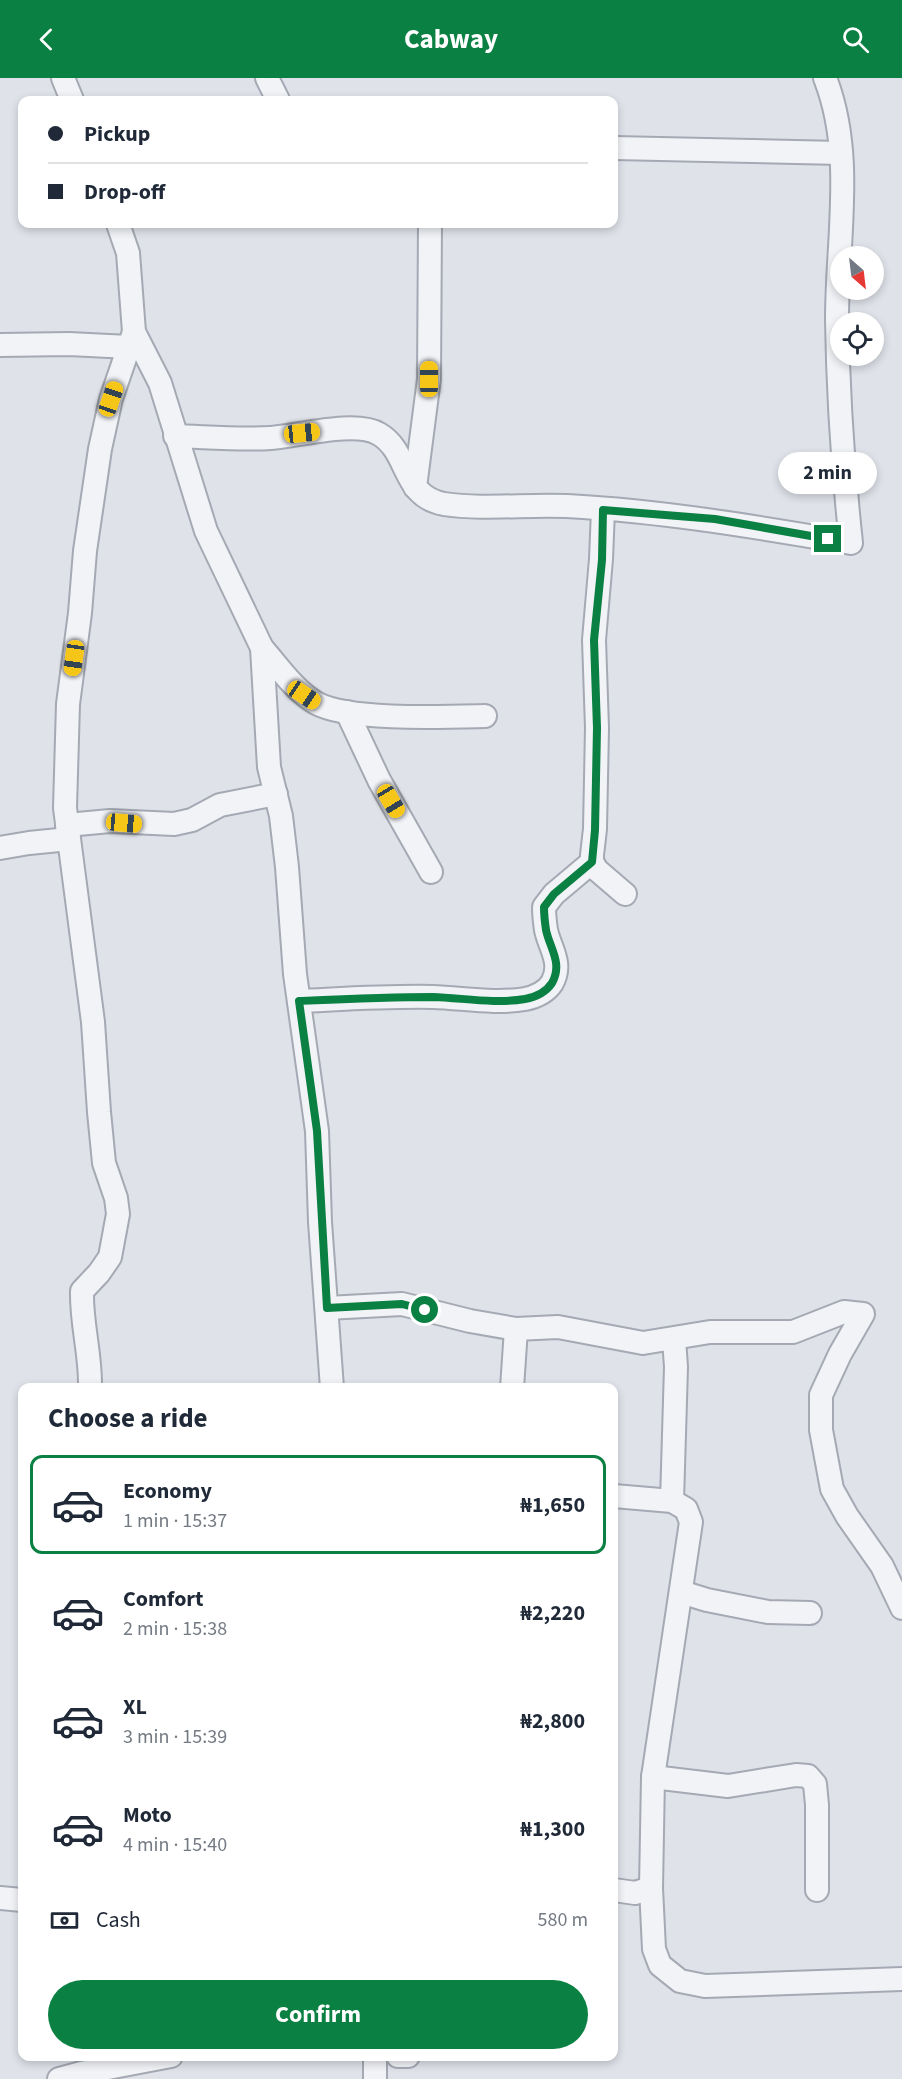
<!DOCTYPE html>
<html lang="en">
<head>
<meta charset="utf-8">
<style>
	body { margin:0; font-family:"Source Sans 3",sans-serif; background:#f6f6f7; color:#1f2937; height:100vh; display:flex; flex-direction:column; font-size:22px; white-space:nowrap }
	* { box-sizing:border-box; margin:0 }
	p { font-size:20px; color:#747a83 }
	.icon { flex:none; width:33px; height:33px; fill:none; stroke:currentColor; stroke-width:2; stroke-linecap:round; stroke-linejoin:round }
	.map { position:relative; flex:1; overflow:hidden }
	.panel { position:absolute; left:18px; top:1305px; width:600px; height:678px; display:flex; flex-direction:column; background:#fff; border-radius:12px; box-shadow:0 3px 9px #0003 }
	.panel>* { flex:none }
	.top-card { position:absolute; left:18px; top:18px; width:600px; height:132px; border-radius:12px; box-shadow:0 3px 9px #0003; display:grid; align-content:center; height:132px; padding:0 30px; background:#fff }
	.needle { width:39px; rotate:152deg }
	.fabs { position:absolute; left:830px; top:168px; display:grid; gap:12px }
	.fabs a { display:grid; place-items:center; width:54px; height:54px; border-radius:50%; background:#fff; box-shadow:0 3px 9px #0003; font-size:30px }
	.end { position:absolute; width:27px; height:27px; margin:-14px; border:8px solid #0b8043; background:#fff; box-shadow:0 0 0 3px #fff }
	.from { border-radius:50% }
	.bubble { position:absolute; height:42px; border-radius:21px; background:#fff; box-shadow:0 3px 9px #0003; font-size:20px; font-weight:700; line-height:42px; text-align:center }
	.car { position:absolute; width:18px; height:36px; margin:-18px -9px; border-radius:8px; box-shadow:0 0 4px 2px #0007; background:linear-gradient(#f5c518 24%,#345 0 40%,#f5c518 0 76%,#345 0 86%,#f5c518 0) }
	.top-card b { display:flex; align-items:center; gap:21px; height:57px; font-size:22px }
	.top-card b+b { border-top:2px solid #e0e1e3 }
	.top-card i { width:15px; height:15px; background:#1f2937 }
	ul { padding:0; list-style:none }
	li { display:flex; align-items:center; gap:18px; height:99px; margin:0 12px 9px; padding:0 18px; border:3px solid transparent; border-radius:12px }
	li div { flex:1 }
	li b { display:block; font-size:22px }
	li em { font-style:normal; font-weight:700 }
	li.selected { border-color:#0b8043 }
	li>.icon { width:54px; height:54px; stroke-width:1.5 }
	h2 { padding:0 30px; font-size:27px; line-height:72px }
	.pay { display:flex; align-items:center; gap:15px; height:66px; padding:0 30px; font-size:22px }
	.pay p { margin-inline-start:auto }
	.button { display:flex; gap:12px; margin-top:auto; padding:12px 30px }
	.button a { flex:1; height:69px; border-radius:36px; background:#0b8043; color:#fff; font-size:24px; font-weight:700; line-height:69px; text-align:center }
	header { display:flex; justify-content:space-between; align-items:center; height:78px; padding:0 30px; background:#0b8043; color:#fff; font-size:27px; font-weight:700 }
	.map>svg:first-child { display:block }
</style>
</head>
<body>
<header><svg class="icon" aria-label="back" viewBox="0 0 24 24"><path d="M15 5l-7 7 7 7"/></svg>Cabway<svg class="icon" aria-label="search" viewBox="0 0 24 24"><circle cx="10" cy="10" r="6"/><path d="M15 15l6 6"/></svg></header>
<div class="map">
<svg width="902" height="2001" viewBox="0 0 902 2001">
	<rect width="100%" height="100%" fill="#dfe2e9"/>
	<g fill="none" stroke-linecap="round" stroke-linejoin="round">
		<defs>
			<g id="minor">
				<polyline points="63,0 72,22"/>
				<polyline points="267,0 278,22"/>
				<polyline points="614,70 841,75"/>
				<polyline points="118,146 128,175 134,254 160,305 206,453 262,570 269,689 281,738 287,789 295,896 317,1053 320,1144 332,1310"/>
				<polyline points="0,267 69,266 129,269"/>
				<path d="M175,358c32,1 65,4 96,2 27,-2 85,-18 108,-4 31,18 22,62 65,70 40,6 82,0 123,2 95,5 190,21 284,37 -8,-75 -13,-150 -14,-224 0,-80 18,-165 -12,-241"/>
				<polyline points="415,409 429,301 430,146"/>
				<polyline points="603,432 601,481 594,562 597,650 595,751 592,777 592,784 597,792 625,816"/>
				<path d="M262,570c16,18 33,43 54,55 32,18 130,14 169,13"/>
				<polyline points="347,634 379,702 431,794"/>
				<polyline points="67,747 110,743 174,746 192,742 220,727 276,716"/>
				<polyline points="0,770 29,765 69,761"/>
				<path d="M299,923c45,-2 89,-5 134,-4 30,1 62,7 92,2 10,-2 21,-7 27,-16 11,-20 -2,-34 -6,-53 -1,-7 -2,-15 -2,-23l10,-13 38,-32"/>
				<polyline points="327,1230 402,1226 470,1243 516,1251 558,1249 643,1265 710,1254 793,1254 844,1234 863,1236 840,1276 821,1317 821,1352 832,1411 847,1438 882,1488 902,1530"/>
				<path d="M90,1310c1,-33 -9,-65 -8,-97l17,-18 11,-16 8,-43 -2,-16 -12,-35 -5,-51 -6,-90 -28,-214 3,-104 12,-91 5,-62 15,-102 11,-50 23,-67"/>
				<polyline points="512,1310 516,1251"/>
				<polyline points="614,1418 672,1423 686,1431 691,1444 653,1699 651,1810 654,1871 660,1887 680,1903 705,1908 902,1901"/>
				<polyline points="672,1423 676,1289 674,1261"/>
				<polyline points="681,1514 707,1522 768,1534 810,1535"/>
				<polyline points="653,1699 728,1708 796,1697 808,1698 815,1706 817,1727 817,1812"/>
				<polyline points="614,1812 635,1815 651,1810"/>
				<polyline points="0,1820 22,1822"/>
				<polyline points="375,1978 375,2001"/>
				<polyline points="398,1978 408,1978"/>
				<polyline points="59,2001 81,1995 171,1978"/>
			</g>
		</defs>
		<!-- minor casing -->
		<use href="#minor" stroke="#a4a9b3" stroke-width="26"/>
		<!-- minor -->
		<use href="#minor" stroke="#f2f3f7" stroke-width="22"/>
	</g>
	<g fill="none" stroke-linecap="round" stroke-linejoin="round">
		<!-- route -->
		<path stroke="#0b8043" stroke-width="8" d="M425,1232l-23,-6 -75,4 -10,-177 -18,-130c45,-2 89,-4 134,-4 30,1 62,7 92,2 11,-2 21,-7 27,-16 11,-20 -2,-34 -6,-53 -1,-7 -2,-15 -2,-23l10,-13 38,-32 3,-32 2,-102 -3,-88 8,-80 1,-50 112,9 113,20"/>
	</g>
</svg>
<div class="fabs">
<a><svg class="needle" viewBox="-14 -14 28 28"><path d="M0-13l5 13h-10z" fill="#e53935"/><path d="M0 13l5-13h-10z" fill="#747a83"/></svg></a>
<a><svg class="icon" aria-label="locate" viewBox="0 0 24 24"><circle cx="12" cy="12" r="6"/><path d="M12 2v4M12 18v4M2 12h4M18 12h4"/></svg></a>
</div>
<i class="end from" style="left:425px;top:1232px"></i>
<i class="end" style="left:828px;top:461px"></i>
<div class="bubble" style="left:778px;top:374px;width:99px">2 min</div>
<i class="car" style="left:429px;top:301px;rotate:0deg"></i>
<i class="car" style="left:111px;top:321px;rotate:19deg"></i>
<i class="car" style="left:302px;top:355px;rotate:84deg"></i>
<i class="car" style="left:74px;top:580px;rotate:188deg"></i>
<i class="car" style="left:304px;top:617px;rotate:124deg"></i>
<i class="car" style="left:391px;top:723px;rotate:149deg"></i>
<i class="car" style="left:124px;top:745px;rotate:95deg"></i>
<div class="top-card">
<b><i class="from"></i>Pickup</b>
<b><i></i>Drop-off</b>
</div>
<section class="panel">
<h2>Choose a ride</h2>
<ul>
<li class="selected"><svg class="icon" aria-label="car" viewBox="0 0 24 24"><path d="M5 17H2v-5l4-1 3-4h7l3 4 3 1v5h-3M9 17h6M6 11h13"/><circle cx="7" cy="17" r="2"/><circle cx="17" cy="17" r="2"/></svg><div><b>Economy</b><p>1 min · 15:37</p></div><em>₦1,650</em></li>
<li><svg class="icon" aria-label="car" viewBox="0 0 24 24"><path d="M5 17H2v-5l4-1 3-4h7l3 4 3 1v5h-3M9 17h6M6 11h13"/><circle cx="7" cy="17" r="2"/><circle cx="17" cy="17" r="2"/></svg><div><b>Comfort</b><p>2 min · 15:38</p></div><em>₦2,220</em></li>
<li><svg class="icon" aria-label="car" viewBox="0 0 24 24"><path d="M5 17H2v-5l4-1 3-4h7l3 4 3 1v5h-3M9 17h6M6 11h13"/><circle cx="7" cy="17" r="2"/><circle cx="17" cy="17" r="2"/></svg><div><b>XL</b><p>3 min · 15:39</p></div><em>₦2,800</em></li>
<li><svg class="icon" aria-label="car" viewBox="0 0 24 24"><path d="M5 17H2v-5l4-1 3-4h7l3 4 3 1v5h-3M9 17h6M6 11h13"/><circle cx="7" cy="17" r="2"/><circle cx="17" cy="17" r="2"/></svg><div><b>Moto</b><p>4 min · 15:40</p></div><em>₦1,300</em></li>
</ul>
<div class="pay"><svg class="icon" aria-label="cash" viewBox="0 0 24 24"><path d="M3 7h18v10H3z"/><circle cx="12" cy="12" r="2"/></svg>Cash<p>580 m</p></div>
<div class="button"><a>Confirm</a></div>
</section>
</div>
</body>
</html>
